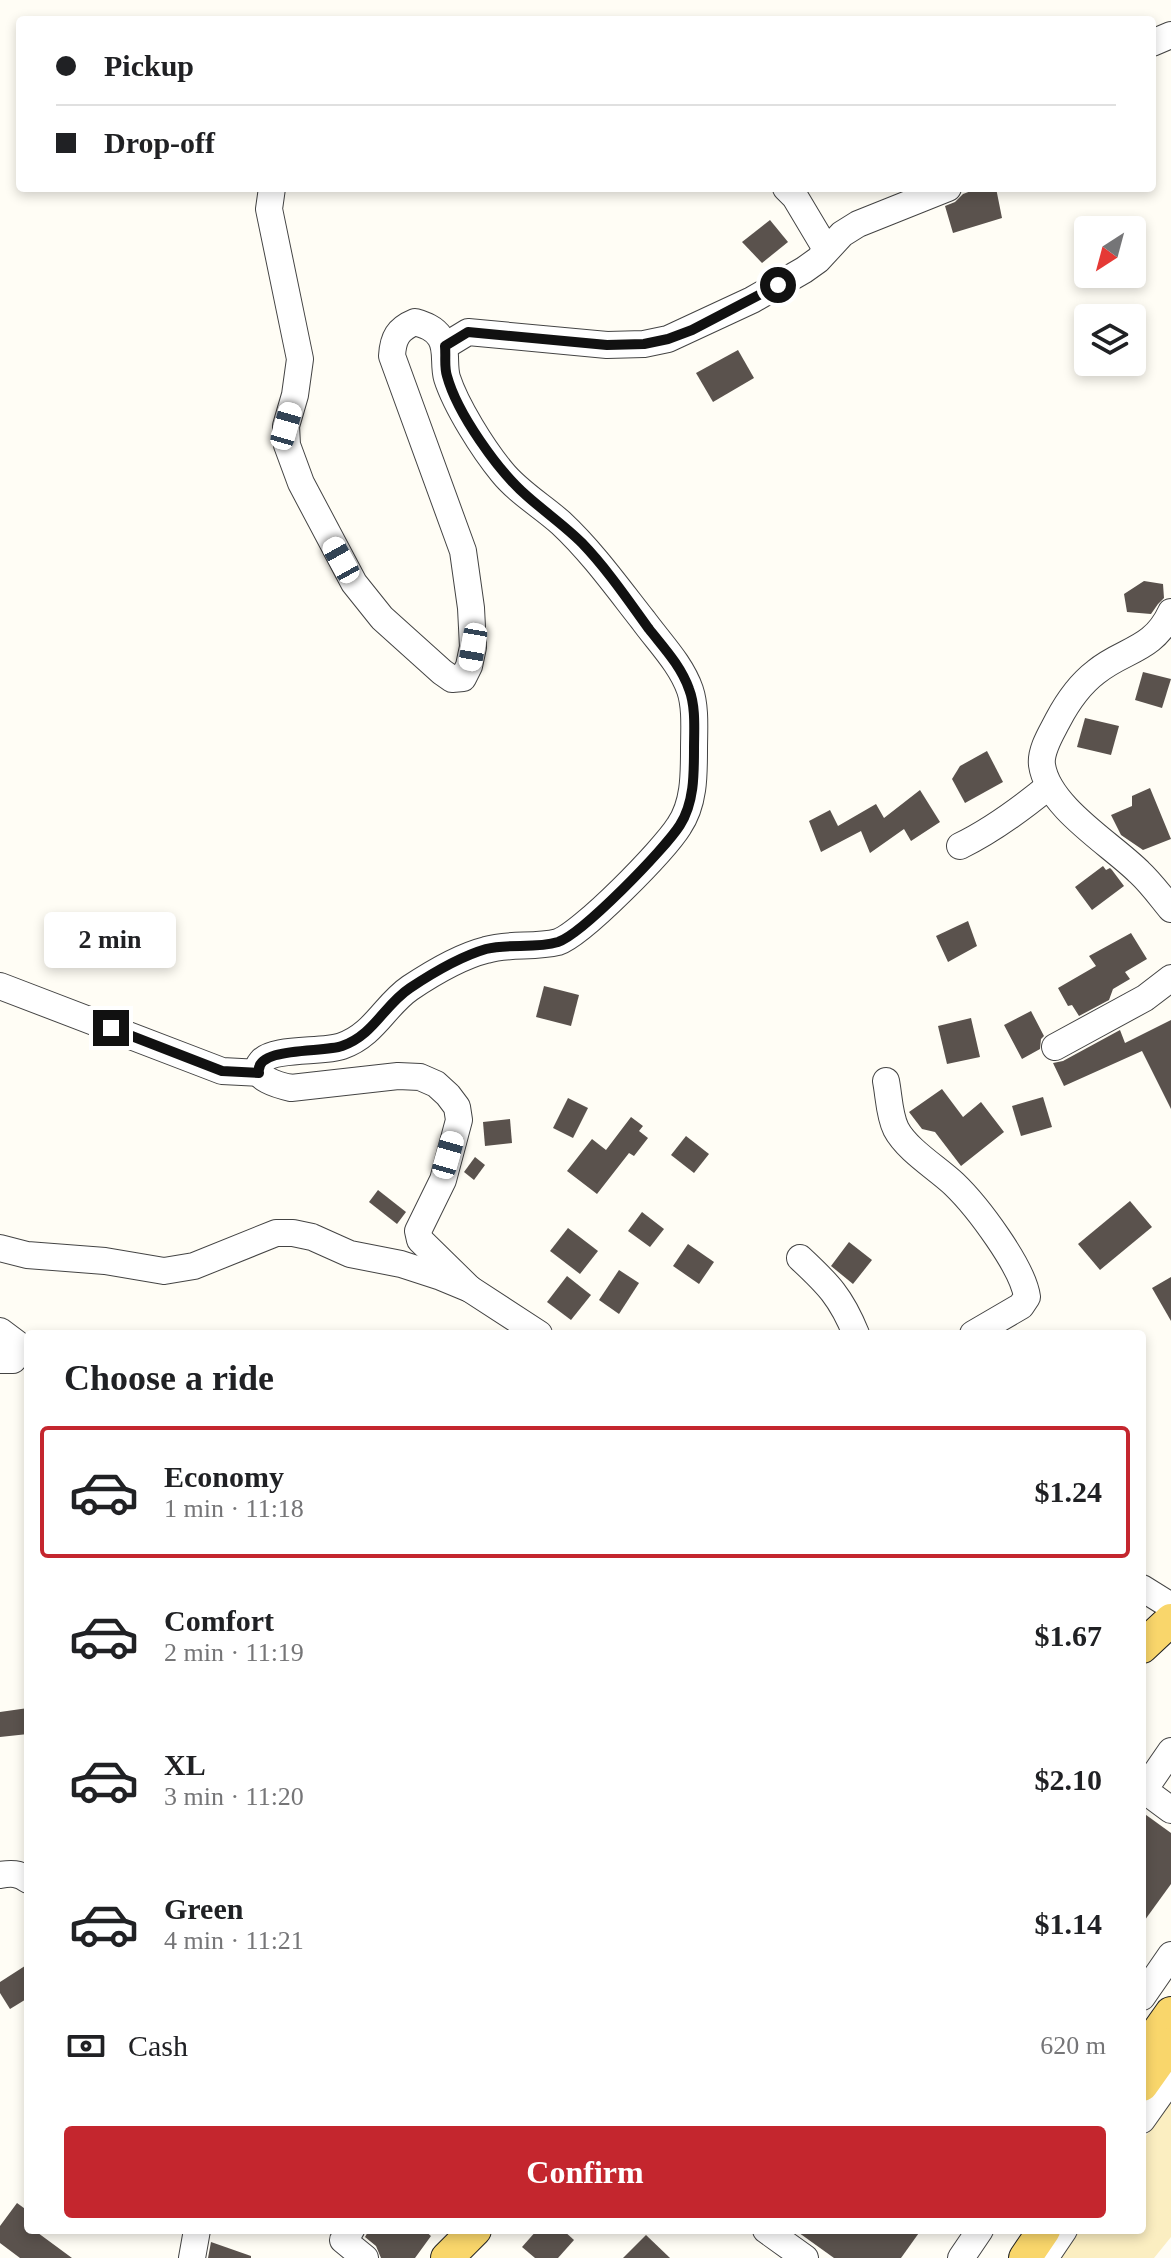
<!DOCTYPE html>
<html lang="en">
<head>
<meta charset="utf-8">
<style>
	body { margin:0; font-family:Georgia,serif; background:#f6f6f6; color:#202124; height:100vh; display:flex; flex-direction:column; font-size:30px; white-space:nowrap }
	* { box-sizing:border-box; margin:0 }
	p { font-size:26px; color:#757577 }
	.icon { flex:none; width:44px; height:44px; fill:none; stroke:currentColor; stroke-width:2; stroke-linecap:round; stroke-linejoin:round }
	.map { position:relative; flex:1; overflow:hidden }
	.side { position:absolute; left:24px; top:1330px; width:1122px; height:904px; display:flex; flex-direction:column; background:#fff; border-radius:8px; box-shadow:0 4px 12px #0003 }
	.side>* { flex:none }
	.top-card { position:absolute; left:16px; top:16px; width:1140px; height:176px; border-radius:8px; box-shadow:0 4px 12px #0003; display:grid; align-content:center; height:176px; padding:0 40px; background:#fff }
	.needle { width:52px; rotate:216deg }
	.fabs { position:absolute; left:1074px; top:216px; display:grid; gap:16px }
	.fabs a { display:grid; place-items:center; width:72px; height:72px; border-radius:8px; background:#fff; box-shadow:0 4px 12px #0003; font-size:40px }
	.end { position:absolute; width:36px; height:36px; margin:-18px; border:10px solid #111; background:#fff; box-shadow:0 0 0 4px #fff }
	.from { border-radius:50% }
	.bubble { position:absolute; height:56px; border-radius:8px; background:#fff; box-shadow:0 4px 12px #0003; font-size:26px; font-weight:600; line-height:56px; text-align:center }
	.car { position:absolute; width:24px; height:48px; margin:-24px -12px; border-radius:10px; box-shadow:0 0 6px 2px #0007; background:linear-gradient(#fff 24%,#345 0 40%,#fff 0 76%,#345 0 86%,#fff 0) }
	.top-card b { display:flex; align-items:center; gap:28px; height:76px; font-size:30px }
	.top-card b+b { border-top:2px solid #e0e0e0 }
	.top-card i { width:20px; height:20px; background:#202124 }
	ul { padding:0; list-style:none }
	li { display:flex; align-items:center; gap:24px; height:132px; margin:0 16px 12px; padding:0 24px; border:4px solid transparent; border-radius:8px }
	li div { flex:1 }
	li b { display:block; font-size:30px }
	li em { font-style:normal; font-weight:600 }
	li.selected { border-color:#c4262e }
	li>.icon { width:72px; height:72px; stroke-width:1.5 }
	h2 { padding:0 40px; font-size:36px; line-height:96px }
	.pay { display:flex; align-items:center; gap:20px; height:88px; padding:0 40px; font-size:30px }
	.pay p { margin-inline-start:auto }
	.button { display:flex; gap:16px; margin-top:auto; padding:16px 40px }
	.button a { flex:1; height:92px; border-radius:8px; background:#c4262e; color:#fff; font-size:32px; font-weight:600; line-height:92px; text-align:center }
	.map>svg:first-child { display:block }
</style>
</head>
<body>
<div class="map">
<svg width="1171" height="2258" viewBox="0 0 1171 2258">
	<rect width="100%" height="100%" fill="#fffdf5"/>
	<!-- sand -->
	<polygon fill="#fbeec1" points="1171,2102 1171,2237 1154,2258 1059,2258 1079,2230 1142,2230 1142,2141"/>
	<!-- building -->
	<g fill="#5a524d">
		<polygon points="979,188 996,188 1002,218 953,233 945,206 955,202 963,194"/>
		<polygon points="770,220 788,242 762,263 742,242"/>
		<polygon points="738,350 754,378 713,402 696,373"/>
		<polygon points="1144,581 1163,584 1164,598 1158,604 1151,614 1127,612 1124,594"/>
		<polygon points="1143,672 1171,679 1162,708 1135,700"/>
		<polygon points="1085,718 1119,726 1111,755 1077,747"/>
		<polygon points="987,751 1003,782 965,803 952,779 960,766"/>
		<polygon points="1150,788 1171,839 1143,850 1121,835 1111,815 1132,806 1132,796"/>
		<polygon points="920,790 940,822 911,841 904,829 870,853 861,831 821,852 809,821 830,810 838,826 876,804 884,818"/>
		<polygon points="1103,866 1106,870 1110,868 1112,870 1124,886 1092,910 1075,887"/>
		<polygon points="968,921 977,946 948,962 936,936"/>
		<polygon points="1131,933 1147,959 1125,972 1130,979 1113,989 1109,1000 1079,1016 1072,1005 1068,1006 1058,988 1096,966 1089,956"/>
		<polygon points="544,986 579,995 571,1026 536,1017"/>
		<polygon points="1031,1011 1044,1036 1041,1039 1040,1049 1022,1059 1004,1025"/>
		<polygon points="971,1018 980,1057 947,1064 938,1026"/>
		<polygon points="1171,1020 1171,1109 1142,1051 1064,1086 1053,1063 1063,1061 1120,1030 1125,1043"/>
		<polygon points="942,1089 963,1117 981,1102 1004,1132 961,1166 935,1132 922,1129 909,1112"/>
		<polygon points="1043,1097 1052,1127 1021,1136 1012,1106"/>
		<polygon points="568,1098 588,1108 573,1138 553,1128"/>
		<polygon points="631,1117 643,1126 639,1131 648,1138 634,1156 629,1153 597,1194 567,1171 592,1139 606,1150"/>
		<polygon points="510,1119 512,1143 485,1146 483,1122"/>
		<polygon points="686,1136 709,1154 694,1173 671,1155"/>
		<polygon points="475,1157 485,1165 474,1180 464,1172"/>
		<polygon points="378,1190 406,1212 397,1224 369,1202"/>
		<polygon points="1130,1201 1152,1227 1100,1270 1078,1244"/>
		<polygon points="642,1212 664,1229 650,1247 628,1231"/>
		<polygon points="568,1228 598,1251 580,1274 550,1251"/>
		<polygon points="849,1242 872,1260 853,1284 831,1266"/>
		<polygon points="688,1244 714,1262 699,1284 673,1266"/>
		<polygon points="619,1270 639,1283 619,1314 599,1300"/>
		<polygon points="567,1276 591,1295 571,1320 547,1302"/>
		<polygon points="1171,1277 1171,1321 1152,1288"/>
		<polygon points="28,1708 28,1734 0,1737 0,1712"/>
		<polygon points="1142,1812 1171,1833 1171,1884 1142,1924"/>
		<polygon points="28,1964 28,1998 10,2009 0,1993 0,1982"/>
		<polygon points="17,2203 28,2211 28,2230 34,2230 72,2258 20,2258 0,2243 0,2226"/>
		<polygon points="369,2230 424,2230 431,2236 415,2258 381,2258 376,2246 365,2237"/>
		<polygon points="537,2230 563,2230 574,2240 558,2258 535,2258 522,2247"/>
		<polygon points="795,2230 921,2230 901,2258 834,2258"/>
		<polygon points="646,2235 670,2258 623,2258"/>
		<polygon points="211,2242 251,2256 251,2258 208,2258"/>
	</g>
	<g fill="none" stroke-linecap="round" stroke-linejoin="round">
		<defs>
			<g id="minor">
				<polyline points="1152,43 1171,35"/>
				<path d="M272,188l-3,21 31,150 -5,36 -9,31 1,19 14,38 53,100 28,35 60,54 10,7 11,-1 6,-12 4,-19 -2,-39 -8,-57 -71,-195c1,-18 6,-27 23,-34 10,3 19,6 25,15 8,12 3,27 7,41 9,28 36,71 55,94 16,20 40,34 59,51 31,29 56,64 82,97 16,22 38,44 47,70 6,18 4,41 4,60 0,26 0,54 -15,76 -15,24 -97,108 -121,116 -24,6 -49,1 -72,8 -24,6 -55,24 -76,38 -25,17 -36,47 -68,58 -19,7 -70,1 -81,16 -13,16 21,24 30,26l107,-12 22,1 16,7 12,11 9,12 2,13 -16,60 -25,51 2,9 50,49"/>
				<polyline points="786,188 795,197 826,249"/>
				<polyline points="445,346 468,332 607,345 644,344 668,339 752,300 804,270 818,260 842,234 858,224 948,188"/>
				<path d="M1171,612c-18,39 -47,37 -75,60 -17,13 -28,29 -38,48 -6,12 -18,30 -16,45 6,42 69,79 97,107 12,11 22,25 32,37"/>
				<path d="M960,846c33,-16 61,-37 89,-60"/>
				<polyline points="0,986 222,1071 259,1073"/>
				<polyline points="1055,1047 1145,998 1171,978"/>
				<path d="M886,1081c3,15 3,34 10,48 11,21 41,39 58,55 23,22 69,83 73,113l-6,9 -48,28"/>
				<polyline points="0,1248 27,1255 105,1261 164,1271 194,1266 276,1233 293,1233 312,1237 350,1254 401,1264 441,1277 470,1289 539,1334"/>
				<path d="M800,1258c28,26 41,39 56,76"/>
				<polyline points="0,1331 20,1346 20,1352 13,1360 0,1360"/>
				<polyline points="1142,1588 1171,1606"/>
				<polyline points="1171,1751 1144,1790 1171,1810"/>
				<path d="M0,1875c11,-2 19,-2 28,5"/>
				<polyline points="1142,1997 1171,1955"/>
				<polyline points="1142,2120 1171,2079"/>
				<polyline points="351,2230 343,2240 365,2258"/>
				<polyline points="766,2230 805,2258"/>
				<polyline points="192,2258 197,2230"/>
				<polyline points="961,2258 980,2230"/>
				<polyline points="1045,2258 1064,2230"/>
			</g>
			<g id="major">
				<polyline points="1142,1647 1171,1620"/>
				<polyline points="1142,2054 1171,2013"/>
				<polyline points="1142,2085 1171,2044"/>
				<polyline points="447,2258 475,2230"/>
				<polyline points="1025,2258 1044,2230"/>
			</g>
		</defs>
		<!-- minor casing -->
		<use href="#minor" stroke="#444" stroke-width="28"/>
		<!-- major casing -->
		<use href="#major" stroke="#222" stroke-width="34"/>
		<!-- minor -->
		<use href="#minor" stroke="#fff" stroke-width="26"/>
		<!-- major -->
		<use href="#major" stroke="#f9d66b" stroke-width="32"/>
	</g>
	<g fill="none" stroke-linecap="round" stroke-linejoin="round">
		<!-- route -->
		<path stroke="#111" stroke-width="10" d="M111,1028l111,43 37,2c-5,-27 64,-20 83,-27 32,-11 42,-41 68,-58 21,-14 52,-32 76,-39 23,-6 49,0 72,-7 24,-8 107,-93 122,-117 14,-22 14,-50 14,-76 0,-19 2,-42 -5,-60 -8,-23 -25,-41 -40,-60 -21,-29 -42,-60 -67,-86 -17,-17 -37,-31 -55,-47 -29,-25 -70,-83 -80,-120 -3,-9 -1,-19 -2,-30l23,-14 139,13 37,-1 24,-5 24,-9 86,-45"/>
	</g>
</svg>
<div class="fabs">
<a><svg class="needle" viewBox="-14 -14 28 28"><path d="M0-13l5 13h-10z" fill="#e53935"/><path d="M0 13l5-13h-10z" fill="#757577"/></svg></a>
<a><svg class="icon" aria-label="layers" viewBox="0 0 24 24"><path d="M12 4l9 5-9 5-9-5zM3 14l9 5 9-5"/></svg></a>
</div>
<i class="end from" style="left:778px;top:285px"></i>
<i class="end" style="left:111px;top:1028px"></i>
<div class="bubble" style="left:44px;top:912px;width:132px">2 min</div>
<i class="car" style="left:286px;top:426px;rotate:16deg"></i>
<i class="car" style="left:341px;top:560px;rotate:331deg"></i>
<i class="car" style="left:473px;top:647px;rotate:190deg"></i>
<i class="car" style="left:448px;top:1155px;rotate:16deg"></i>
<div class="top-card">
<b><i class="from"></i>Pickup</b>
<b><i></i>Drop-off</b>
</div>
<section class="side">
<h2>Choose a ride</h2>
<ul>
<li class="selected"><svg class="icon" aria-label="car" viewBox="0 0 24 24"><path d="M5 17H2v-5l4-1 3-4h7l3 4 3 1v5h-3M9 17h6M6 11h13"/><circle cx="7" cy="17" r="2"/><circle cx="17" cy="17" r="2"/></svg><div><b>Economy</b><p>1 min · 11:18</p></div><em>$1.24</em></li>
<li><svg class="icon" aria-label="car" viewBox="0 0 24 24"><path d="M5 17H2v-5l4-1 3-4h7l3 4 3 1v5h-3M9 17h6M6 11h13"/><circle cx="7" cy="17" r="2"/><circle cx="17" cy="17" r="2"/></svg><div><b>Comfort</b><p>2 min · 11:19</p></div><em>$1.67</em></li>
<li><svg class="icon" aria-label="car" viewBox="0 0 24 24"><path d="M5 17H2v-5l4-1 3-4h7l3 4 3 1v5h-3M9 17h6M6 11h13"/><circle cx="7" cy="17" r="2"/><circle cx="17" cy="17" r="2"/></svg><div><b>XL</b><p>3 min · 11:20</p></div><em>$2.10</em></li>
<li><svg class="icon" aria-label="car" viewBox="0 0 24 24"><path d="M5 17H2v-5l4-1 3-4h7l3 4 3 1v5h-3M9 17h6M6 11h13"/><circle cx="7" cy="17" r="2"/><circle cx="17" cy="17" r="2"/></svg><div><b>Green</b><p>4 min · 11:21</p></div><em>$1.14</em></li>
</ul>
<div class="pay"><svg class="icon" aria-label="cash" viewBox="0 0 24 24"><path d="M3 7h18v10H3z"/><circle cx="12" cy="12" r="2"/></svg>Cash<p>620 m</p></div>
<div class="button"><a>Confirm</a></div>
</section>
</div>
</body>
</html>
